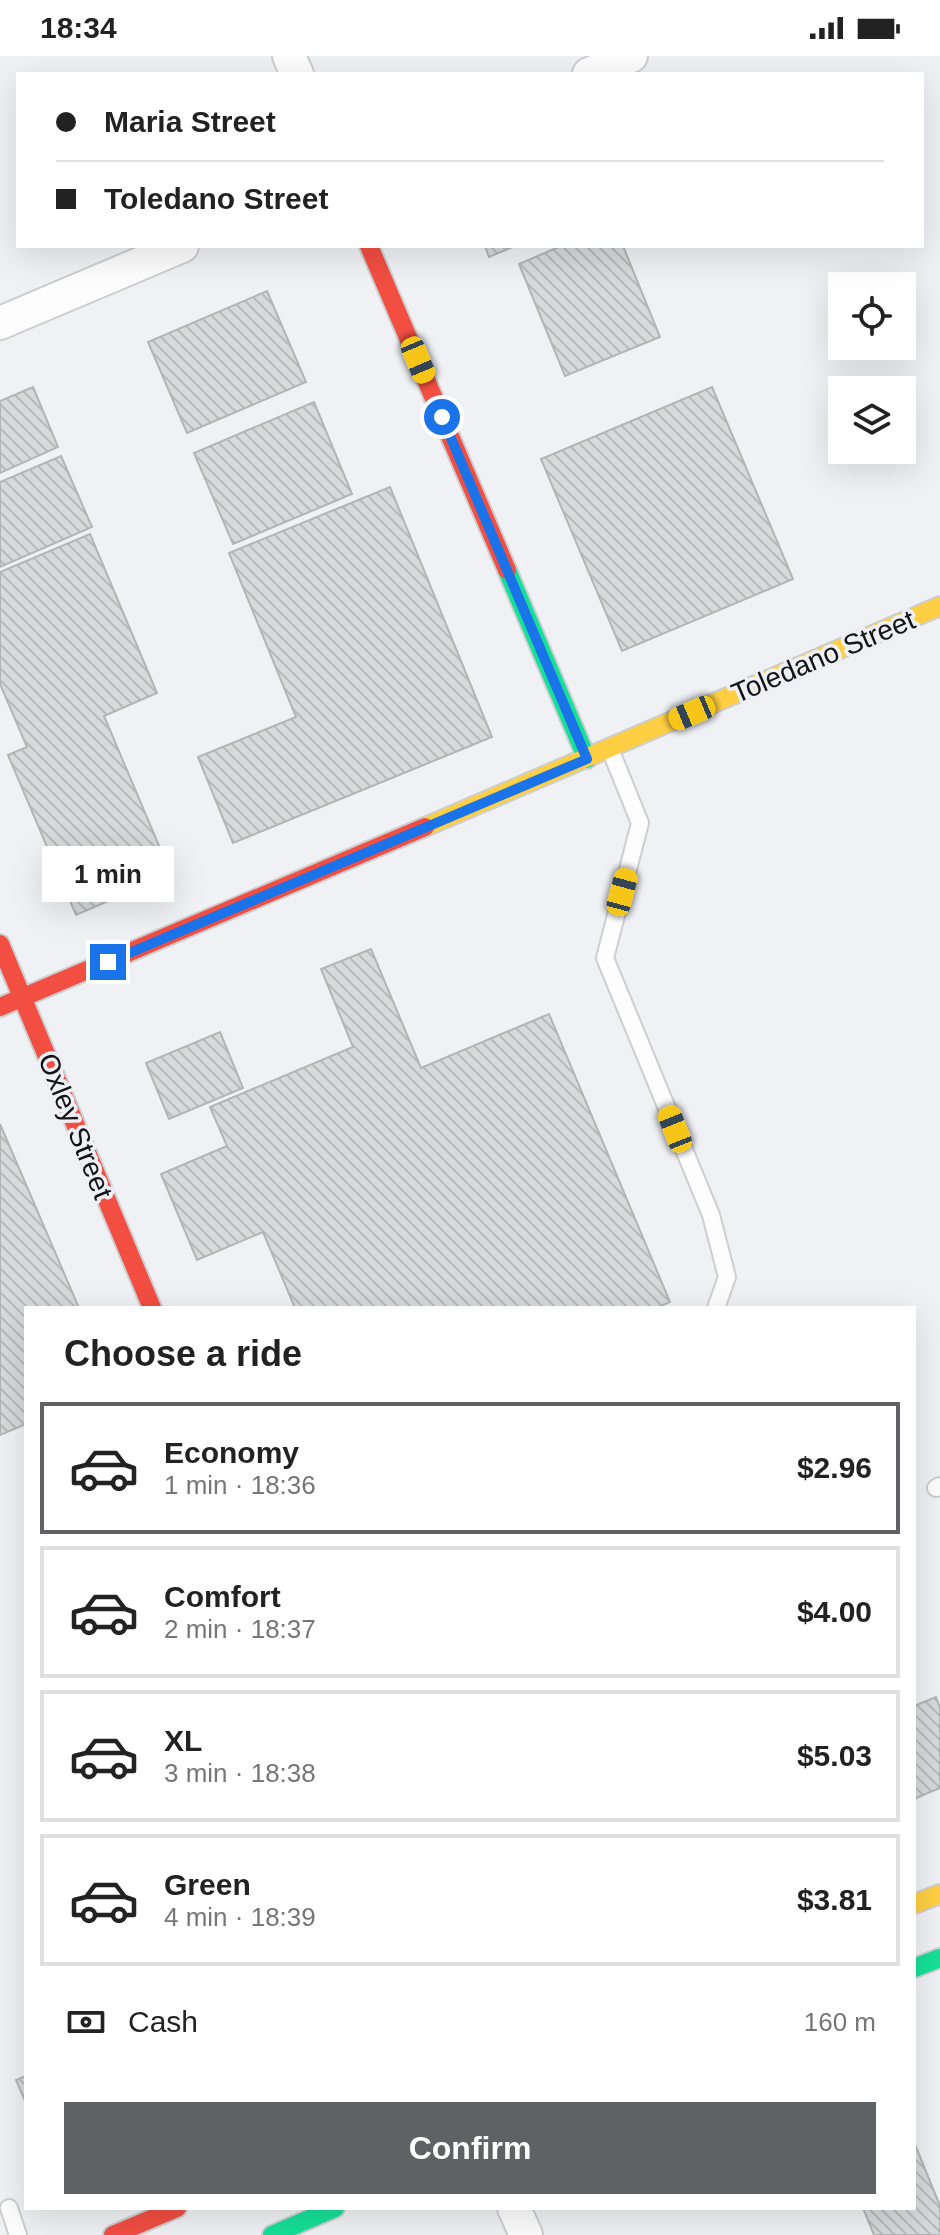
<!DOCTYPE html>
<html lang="en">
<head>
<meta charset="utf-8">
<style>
	body { margin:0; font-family:Helvetica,sans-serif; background:#f2f2f2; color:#222; height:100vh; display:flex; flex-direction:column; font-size:30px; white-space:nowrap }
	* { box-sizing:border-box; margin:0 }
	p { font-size:26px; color:#767676 }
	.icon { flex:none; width:44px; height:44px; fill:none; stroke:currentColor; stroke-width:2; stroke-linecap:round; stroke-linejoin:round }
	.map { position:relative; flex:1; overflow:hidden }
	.side { position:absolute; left:24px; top:1250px; width:892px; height:904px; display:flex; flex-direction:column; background:#fff; border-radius:0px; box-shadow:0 8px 32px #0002 }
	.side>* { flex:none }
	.banner { position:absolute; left:16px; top:16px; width:908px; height:176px; border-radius:0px; box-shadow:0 8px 32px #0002; display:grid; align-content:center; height:176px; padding:0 40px; background:#fff }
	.tools { position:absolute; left:828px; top:216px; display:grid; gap:16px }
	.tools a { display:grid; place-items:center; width:88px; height:88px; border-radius:0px; background:#fff; box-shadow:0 8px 32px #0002; font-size:40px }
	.end { position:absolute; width:36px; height:36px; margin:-18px; border:10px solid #1a73e8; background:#fff; box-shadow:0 0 0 4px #fff }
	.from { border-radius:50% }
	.bubble { position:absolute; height:56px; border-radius:0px; background:#fff; box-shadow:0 8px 32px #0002; font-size:26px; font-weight:800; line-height:56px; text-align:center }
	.car { position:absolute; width:24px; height:48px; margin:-24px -12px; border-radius:10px; box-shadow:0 0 6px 2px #0007; background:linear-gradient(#f5c518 24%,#345 0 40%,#f5c518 0 76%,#345 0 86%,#f5c518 0) }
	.banner b { display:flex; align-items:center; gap:28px; height:76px; font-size:30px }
	.banner b+b { border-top:2px solid #e0e0e0 }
	.banner i { width:20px; height:20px; background:#222 }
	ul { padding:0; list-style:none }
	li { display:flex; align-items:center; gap:24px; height:132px; margin:0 16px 12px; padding:0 24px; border:4px solid #e0e0e0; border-radius:0px }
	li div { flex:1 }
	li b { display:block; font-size:30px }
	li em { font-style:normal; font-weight:800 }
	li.on { border-color:#606164 }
	li>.icon { width:72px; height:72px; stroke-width:1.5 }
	h2 { padding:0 40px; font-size:36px; line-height:96px }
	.pay { display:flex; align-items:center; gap:20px; height:88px; padding:0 40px; font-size:30px }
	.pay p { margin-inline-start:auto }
	.primary-button { display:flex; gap:16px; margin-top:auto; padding:16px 40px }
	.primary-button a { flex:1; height:92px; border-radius:0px; background:#606164; color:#fff; font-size:32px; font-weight:800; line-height:92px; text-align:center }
	.status { display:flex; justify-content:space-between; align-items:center; height:56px; padding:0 40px; background:#fff; direction:ltr }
	.status svg { height:22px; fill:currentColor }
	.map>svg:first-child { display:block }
</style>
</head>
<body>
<div class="status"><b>18:34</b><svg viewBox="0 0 49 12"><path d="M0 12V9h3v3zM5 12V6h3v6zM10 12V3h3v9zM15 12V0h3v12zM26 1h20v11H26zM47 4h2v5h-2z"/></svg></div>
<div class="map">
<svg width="940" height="2179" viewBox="0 0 940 2179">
	<defs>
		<pattern id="building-back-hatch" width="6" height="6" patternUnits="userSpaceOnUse" patternTransform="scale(2)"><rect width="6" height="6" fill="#d8d9db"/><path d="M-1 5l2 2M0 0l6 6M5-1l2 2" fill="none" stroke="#b8b9bb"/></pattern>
	</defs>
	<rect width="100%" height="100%" fill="#eff1f4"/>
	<!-- building -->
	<g fill="url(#building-back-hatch)" stroke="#b3b4b6" stroke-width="2">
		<polygon points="485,190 515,190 489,201"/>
		<polygon points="561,190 623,190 660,281 565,320 519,208"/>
		<polygon points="267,235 306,326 187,377 148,286"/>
		<polygon points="33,331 58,391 0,417 0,345"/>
		<polygon points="712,331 793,523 622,595 541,403"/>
		<polygon points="314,346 352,438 233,488 194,397"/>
		<polygon points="61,400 92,471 0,511 0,426"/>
		<polygon points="390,431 492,681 233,787 198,701 296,661 229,497"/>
		<polygon points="90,478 157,637 104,660 171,818 76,859 8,699 27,691 0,628 0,516"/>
		<polygon points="371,893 421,1012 549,958 670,1246 656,1252 295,1252 263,1176 197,1204 161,1118 227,1090 210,1051 353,991 321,913"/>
		<polygon points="220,976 243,1032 169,1063 146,1007"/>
		<polygon points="0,1068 79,1252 26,1252 26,1368 0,1379"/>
		<polygon points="936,1641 940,1652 940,1732 914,1743 914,1650"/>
		<polygon points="26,2020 26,2047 16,2024"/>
		<polygon points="914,2086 940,2150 940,2179 874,2179 863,2152 914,2152"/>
	</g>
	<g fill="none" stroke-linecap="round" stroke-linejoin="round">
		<defs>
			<g id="lane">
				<polyline points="610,693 640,767 605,902 711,1159 727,1221 716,1252"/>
				<polyline points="936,1432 940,1430"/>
				<polyline points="9,2152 18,2179"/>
			</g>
			<g id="street">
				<polyline points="289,0 297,18"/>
				<polyline points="589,18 631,0"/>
				<polyline points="0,267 182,190"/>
				<polyline points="514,2152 526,2179"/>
			</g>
			<g id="fast">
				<polyline points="507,514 587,703"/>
				<polyline points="914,1912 940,1902"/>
				<polyline points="272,2179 335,2152"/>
			</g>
			<g id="slow">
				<polyline points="425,771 940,550"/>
				<polyline points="914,1848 940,1838"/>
			</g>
			<g id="jam">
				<polyline points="369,190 507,514"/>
				<polyline points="0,888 152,1252"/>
				<polyline points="0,951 425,771"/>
				<polyline points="113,2179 177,2152"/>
			</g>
		</defs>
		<!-- lane casing -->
		<use href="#lane" stroke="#ccced0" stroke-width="20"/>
		<!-- street casing -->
		<use href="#street" stroke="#ccced0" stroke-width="36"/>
		<!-- fast casing -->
		<use href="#fast" stroke="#ccced0" stroke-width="22"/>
		<!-- slow casing -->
		<use href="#slow" stroke="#ccced0" stroke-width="22"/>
		<!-- jam casing -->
		<use href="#jam" stroke="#ccced0" stroke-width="22"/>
		<!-- lane -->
		<use href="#lane" stroke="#fdfdfd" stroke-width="16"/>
		<!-- street -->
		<use href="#street" stroke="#fdfdfd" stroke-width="32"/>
		<!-- fast -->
		<use href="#fast" stroke="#16e098" stroke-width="18"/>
		<!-- slow -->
		<use href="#slow" stroke="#ffcf43" stroke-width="18"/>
		<!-- jam -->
		<use href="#jam" stroke="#f24e42" stroke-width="18"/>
	</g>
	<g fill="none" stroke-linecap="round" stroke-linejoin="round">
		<!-- route -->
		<polyline stroke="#1a73e8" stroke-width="10" points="108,906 587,703 442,361"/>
	</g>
	<g text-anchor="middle" stroke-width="7" stroke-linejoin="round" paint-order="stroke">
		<!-- street labels -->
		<g font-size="28" fill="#131416" stroke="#eef0f5">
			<text transform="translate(823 600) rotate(-23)" y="10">Toledano Street</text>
			<text transform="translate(76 1070) rotate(68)" y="10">Oxley Street</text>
		</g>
	</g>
</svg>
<div class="tools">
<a><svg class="icon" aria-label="locate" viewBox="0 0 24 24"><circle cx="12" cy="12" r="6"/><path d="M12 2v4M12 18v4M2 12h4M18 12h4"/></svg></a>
<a><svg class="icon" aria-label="layers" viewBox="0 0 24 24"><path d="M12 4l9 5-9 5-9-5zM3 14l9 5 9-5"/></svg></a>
</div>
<i class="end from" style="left:442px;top:361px"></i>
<i class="end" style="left:108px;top:906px"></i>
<div class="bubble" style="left:42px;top:790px;width:132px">1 min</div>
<i class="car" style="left:418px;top:304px;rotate:157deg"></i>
<i class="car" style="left:692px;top:657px;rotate:247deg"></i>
<i class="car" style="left:622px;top:836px;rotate:15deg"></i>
<i class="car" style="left:675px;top:1073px;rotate:338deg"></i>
<div class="banner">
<b><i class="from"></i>Maria Street</b>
<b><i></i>Toledano Street</b>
</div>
<section class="side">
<h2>Choose a ride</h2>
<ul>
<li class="on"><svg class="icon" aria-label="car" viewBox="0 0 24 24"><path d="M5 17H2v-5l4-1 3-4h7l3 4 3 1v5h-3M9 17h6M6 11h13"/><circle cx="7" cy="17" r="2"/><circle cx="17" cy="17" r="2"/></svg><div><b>Economy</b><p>1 min · 18:36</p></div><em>$2.96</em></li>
<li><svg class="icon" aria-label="car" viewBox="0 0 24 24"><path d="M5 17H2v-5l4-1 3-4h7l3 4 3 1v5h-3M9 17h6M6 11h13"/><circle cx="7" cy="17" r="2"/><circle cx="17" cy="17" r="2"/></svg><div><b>Comfort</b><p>2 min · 18:37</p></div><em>$4.00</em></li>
<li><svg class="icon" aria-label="car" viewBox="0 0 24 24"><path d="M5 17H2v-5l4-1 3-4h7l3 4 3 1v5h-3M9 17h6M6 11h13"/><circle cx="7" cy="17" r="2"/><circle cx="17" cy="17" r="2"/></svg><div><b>XL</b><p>3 min · 18:38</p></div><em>$5.03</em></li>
<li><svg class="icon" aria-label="car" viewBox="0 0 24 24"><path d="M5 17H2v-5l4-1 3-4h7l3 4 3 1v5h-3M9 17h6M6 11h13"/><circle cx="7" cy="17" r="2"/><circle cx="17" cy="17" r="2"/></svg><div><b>Green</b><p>4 min · 18:39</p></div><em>$3.81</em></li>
</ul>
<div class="pay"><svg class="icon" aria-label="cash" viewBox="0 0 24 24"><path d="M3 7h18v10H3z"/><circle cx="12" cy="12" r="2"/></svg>Cash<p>160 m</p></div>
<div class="primary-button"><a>Confirm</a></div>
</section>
</div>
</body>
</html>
